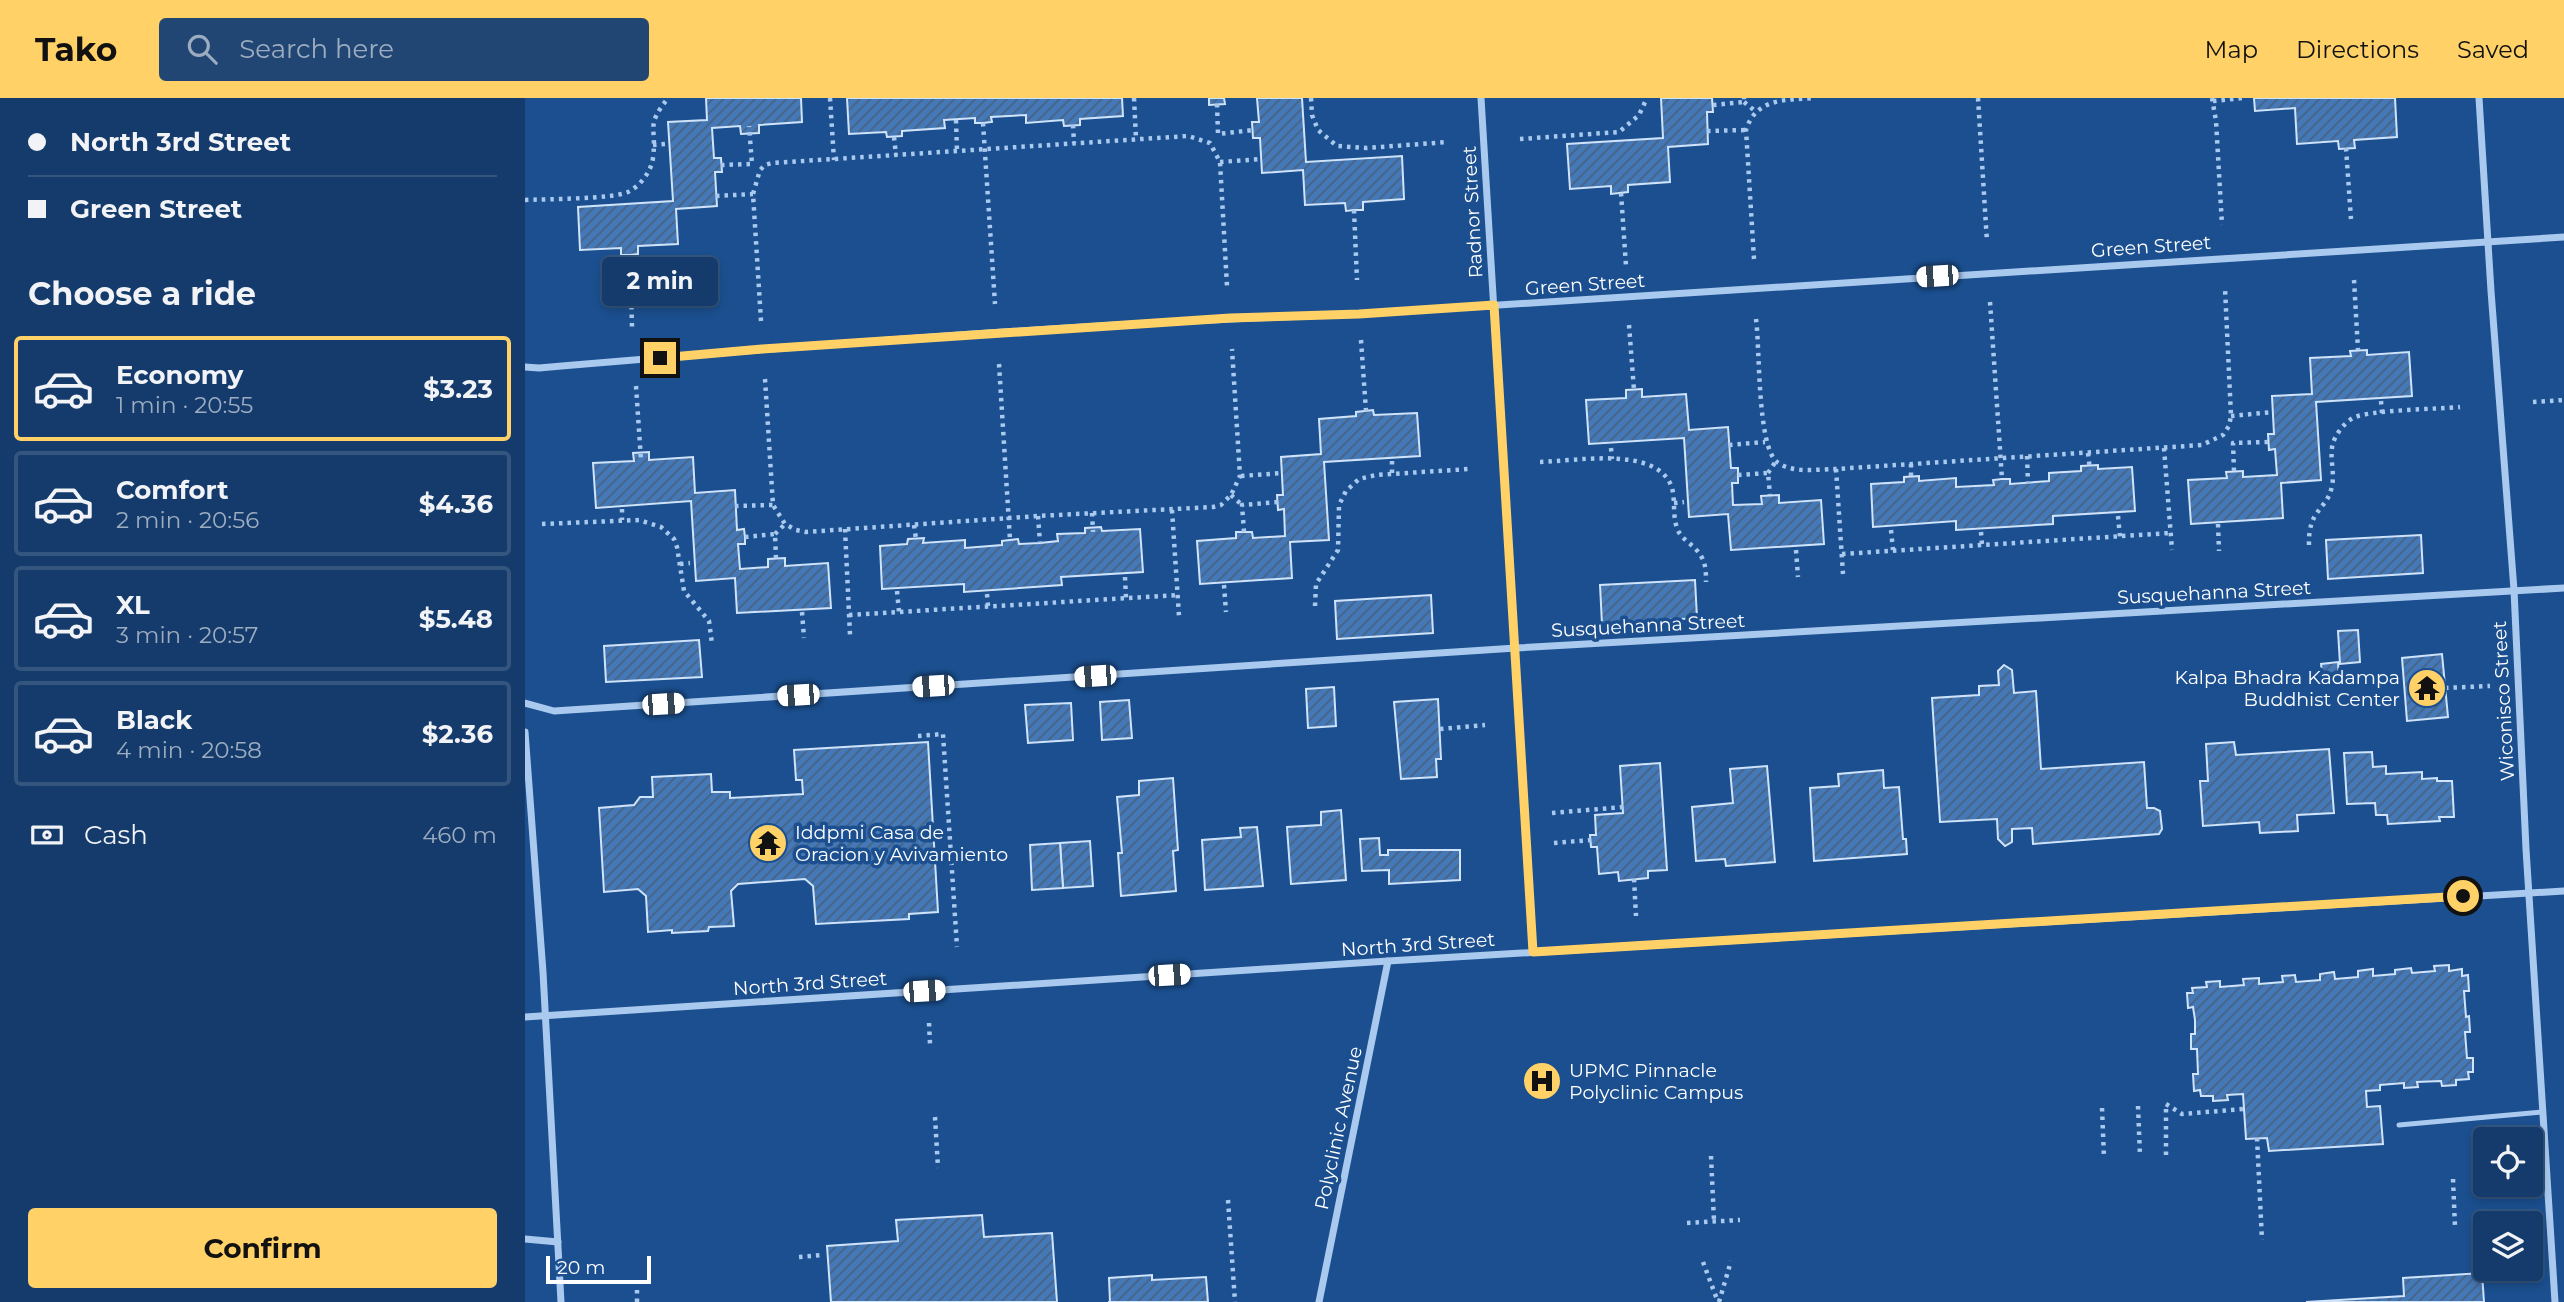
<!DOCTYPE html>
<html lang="en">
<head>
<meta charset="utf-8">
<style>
	body { margin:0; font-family:Montserrat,sans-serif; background:#214673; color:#f1f3f6; height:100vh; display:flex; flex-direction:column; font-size:26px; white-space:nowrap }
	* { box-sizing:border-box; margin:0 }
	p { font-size:23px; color:#9dadc1 }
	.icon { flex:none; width:38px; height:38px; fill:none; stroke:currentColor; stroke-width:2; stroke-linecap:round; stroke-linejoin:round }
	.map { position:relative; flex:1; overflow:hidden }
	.sheet { display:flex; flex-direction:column; background:#143b6b; width:525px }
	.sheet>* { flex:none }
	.banner { display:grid; align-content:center; height:154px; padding:0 28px; background:#143b6b }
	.tools { position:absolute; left:1948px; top:1029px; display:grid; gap:14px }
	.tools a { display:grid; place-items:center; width:70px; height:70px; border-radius:7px; background:#143b6b; box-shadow:0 4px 10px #0003,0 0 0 2px #33557e; font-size:35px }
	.scale { position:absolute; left:21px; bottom:18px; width:105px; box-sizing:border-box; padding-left:7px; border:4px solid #fff; border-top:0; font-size:19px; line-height:24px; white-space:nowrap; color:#fff; -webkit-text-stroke:5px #1b4f8f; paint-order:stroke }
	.end { position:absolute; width:32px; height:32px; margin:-16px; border:9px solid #ffd166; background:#111; box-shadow:0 0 0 4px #111 }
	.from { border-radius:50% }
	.bubble { position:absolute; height:49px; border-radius:7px; background:#143b6b; box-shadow:0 4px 10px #0003,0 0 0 2px #33557e; font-size:23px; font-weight:700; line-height:49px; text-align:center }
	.car { position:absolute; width:21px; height:42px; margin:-21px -10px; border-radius:9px; box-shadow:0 0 5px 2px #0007; background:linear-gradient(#fff 24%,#345 0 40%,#fff 0 76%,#345 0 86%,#fff 0) }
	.banner b { display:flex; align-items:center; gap:24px; height:66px; font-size:26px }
	.banner b+b { border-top:2px solid #33557e }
	.banner i { width:18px; height:18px; background:#f1f3f6 }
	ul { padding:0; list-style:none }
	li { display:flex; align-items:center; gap:21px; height:105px; margin:0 14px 10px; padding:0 14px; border:4px solid #33557e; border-radius:7px }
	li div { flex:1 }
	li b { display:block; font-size:26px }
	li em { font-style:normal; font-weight:700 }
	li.current { border-color:#ffd166 }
	li>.icon { width:63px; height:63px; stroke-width:1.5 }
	h2 { padding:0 28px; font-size:32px; line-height:84px }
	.pay { display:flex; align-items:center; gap:18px; height:77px; padding:0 28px; font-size:26px }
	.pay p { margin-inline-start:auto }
	.action { display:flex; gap:14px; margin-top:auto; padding:14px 28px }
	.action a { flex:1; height:80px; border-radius:7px; background:#ffd166; color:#111; font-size:28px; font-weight:700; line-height:80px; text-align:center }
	header { display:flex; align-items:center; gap:42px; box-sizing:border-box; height:98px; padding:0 35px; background:#ffd166; color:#111 }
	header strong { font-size:33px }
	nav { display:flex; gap:38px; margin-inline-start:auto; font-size:24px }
	.search { width:490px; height:63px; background:#214673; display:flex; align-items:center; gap:18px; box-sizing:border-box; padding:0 24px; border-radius:7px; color:#9dadc1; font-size:26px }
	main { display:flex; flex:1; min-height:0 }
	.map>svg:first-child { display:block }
</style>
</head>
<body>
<header>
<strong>Tako</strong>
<div class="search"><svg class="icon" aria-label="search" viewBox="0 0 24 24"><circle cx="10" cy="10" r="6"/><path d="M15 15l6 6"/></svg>Search here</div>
<nav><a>Map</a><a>Directions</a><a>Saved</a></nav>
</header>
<main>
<section class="sheet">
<div class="banner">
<b><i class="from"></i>North 3rd Street</b>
<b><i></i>Green Street</b>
</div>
<h2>Choose a ride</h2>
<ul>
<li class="current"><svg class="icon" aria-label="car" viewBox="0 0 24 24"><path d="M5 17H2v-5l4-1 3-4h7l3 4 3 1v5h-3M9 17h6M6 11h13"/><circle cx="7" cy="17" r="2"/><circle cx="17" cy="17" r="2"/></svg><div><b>Economy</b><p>1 min · 20:55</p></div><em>$3.23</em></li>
<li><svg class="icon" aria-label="car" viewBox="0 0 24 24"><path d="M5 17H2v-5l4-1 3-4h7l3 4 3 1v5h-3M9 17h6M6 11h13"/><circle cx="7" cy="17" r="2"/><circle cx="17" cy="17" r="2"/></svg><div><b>Comfort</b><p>2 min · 20:56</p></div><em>$4.36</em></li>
<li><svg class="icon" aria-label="car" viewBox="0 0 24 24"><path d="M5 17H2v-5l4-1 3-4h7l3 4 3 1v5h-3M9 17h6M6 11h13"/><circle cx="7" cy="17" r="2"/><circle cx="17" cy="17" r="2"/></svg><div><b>XL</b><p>3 min · 20:57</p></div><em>$5.48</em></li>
<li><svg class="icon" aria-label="car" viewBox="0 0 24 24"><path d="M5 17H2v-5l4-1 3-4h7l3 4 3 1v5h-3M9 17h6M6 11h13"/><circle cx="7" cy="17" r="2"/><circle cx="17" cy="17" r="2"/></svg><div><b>Black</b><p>4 min · 20:58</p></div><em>$2.36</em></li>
</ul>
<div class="pay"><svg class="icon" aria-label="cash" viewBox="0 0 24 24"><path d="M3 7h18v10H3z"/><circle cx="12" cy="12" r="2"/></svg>Cash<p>460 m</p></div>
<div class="action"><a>Confirm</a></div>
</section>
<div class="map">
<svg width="2039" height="1204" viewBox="0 0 2039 1204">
	<defs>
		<pattern id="building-hatch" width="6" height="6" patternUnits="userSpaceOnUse" patternTransform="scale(1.75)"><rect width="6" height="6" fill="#4478b7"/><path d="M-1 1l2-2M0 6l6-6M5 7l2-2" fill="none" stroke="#486282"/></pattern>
	</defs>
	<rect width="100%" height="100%" fill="#1b4f8f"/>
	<!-- building -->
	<g fill="url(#building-hatch)" stroke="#cfe3fa" stroke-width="2">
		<polygon points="181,0 276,0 277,24 234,27 234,35 216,36 215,28 187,30 189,60 196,60 197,74 190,74 192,108 151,111 153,146 113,148 113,156 105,157 96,157 96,150 55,152 53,109 148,103 143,24 182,22"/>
		<polygon points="322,0 597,0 598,18 555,21 555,27 539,28 538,22 501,25 501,17 466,19 467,24 458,25 450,25 450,20 419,22 420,30 377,33 377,38 362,39 361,34 324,36"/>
		<polygon points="684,0 699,0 700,6 684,7"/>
		<polygon points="732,0 777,0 781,64 877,58 879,101 838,104 838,112 829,112 821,113 820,105 780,107 778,72 737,75 735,40 728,40 727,24 734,24"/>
		<polygon points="1136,0 1187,0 1188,14 1182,14 1183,46 1143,49 1145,84 1103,87 1103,94 1086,96 1086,88 1045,91 1042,46 1138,40"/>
		<polygon points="1729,0 1870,0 1872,39 1829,42 1830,50 1814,51 1813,43 1772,46 1770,10 1730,13"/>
		<polygon points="1842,252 1842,257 1884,254 1887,298 1791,304 1796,382 1756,385 1758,420 1666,426 1663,382 1702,380 1701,374 1718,373 1718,379 1752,377 1750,351 1744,352 1743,336 1749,336 1747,298 1787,296 1785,260 1826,258 1825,253"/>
		<polygon points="1117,291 1117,299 1161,296 1164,332 1203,329 1206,370 1213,370 1213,385 1207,385 1208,407 1237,406 1236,398 1254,397 1254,405 1296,402 1299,446 1206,452 1203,416 1164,419 1159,340 1064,346 1061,302 1101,300 1101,292"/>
		<polygon points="848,312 849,317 892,315 895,358 799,364 804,442 765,444 767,480 675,486 672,443 711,440 711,434 727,434 728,440 760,438 759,411 753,412 752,397 758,397 756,359 796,356 794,321 831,318 831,314"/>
		<polygon points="124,354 124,362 168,359 170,395 210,392 212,432 219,431 220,439 220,446 213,446 215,471 243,469 243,461 260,460 260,468 303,465 306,510 212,515 210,480 171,483 166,403 71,410 68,365 109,363 108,355"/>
		<polygon points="1573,367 1573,371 1607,369 1610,413 1528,418 1528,426 1431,432 1431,423 1348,429 1346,386 1379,384 1379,379 1394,378 1394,383 1431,380 1431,389 1469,387 1468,382 1477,381 1485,381 1485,386 1524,383 1524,375 1556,373 1556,368"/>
		<polygon points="576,429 577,433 615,431 618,474 536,479 537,487 439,494 439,486 357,491 355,448 382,446 383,441 399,440 398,445 440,442 440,450 477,447 477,443 493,441 494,446 515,445 533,443 532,436 560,435 560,430"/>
		<polygon points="1896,437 1898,475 1803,481 1801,442"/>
		<polygon points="1170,482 1172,520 1077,526 1075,487"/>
		<polygon points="906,497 908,535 812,541 810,503"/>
		<polygon points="1833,532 1835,564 1815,566 1813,533"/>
		<polygon points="174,542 177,579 81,584 79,548"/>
		<polygon points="1917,556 1923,619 1882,623 1877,560"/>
		<polygon points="1813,564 1814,583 1798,585 1796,566"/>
		<polygon points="1479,567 1487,572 1489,595 1511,593 1516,671 1619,664 1622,710 1629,710 1635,713 1637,731 1634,736 1508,746 1507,730 1487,731 1487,744 1480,748 1473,741 1472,721 1415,724 1407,600 1454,597 1454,588 1474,587 1473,573"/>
		<polygon points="809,589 811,628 783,630 781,591"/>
		<polygon points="913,601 916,661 911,661 912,679 876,681 869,604"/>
		<polygon points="604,602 607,640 577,642 575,604"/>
		<polygon points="546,605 548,642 503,645 500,607"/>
		<polygon points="403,644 413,814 384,816 384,821 291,826 288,788 280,781 213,786 206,793 209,828 184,829 183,833 147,835 147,832 123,834 121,798 113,791 79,794 74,710 109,707 115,699 128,699 127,679 186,676 187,694 205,694 205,700 278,696 277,682 271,682 269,652"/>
		<polygon points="1709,644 1711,657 1804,651 1809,715 1772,717 1773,733 1735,735 1734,724 1678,728 1675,683 1683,683 1681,646"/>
		<polygon points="1847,654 1848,669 1861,668 1861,676 1897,674 1897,681 1912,680 1912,683 1927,683 1929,719 1914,719 1915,723 1863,726 1862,717 1851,717 1850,705 1822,706 1819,655"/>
		<polygon points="1135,665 1142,772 1123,773 1123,780 1094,783 1093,774 1074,776 1072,749 1066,749 1065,737 1071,737 1070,717 1098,715 1095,668"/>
		<polygon points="1242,668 1250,764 1201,768 1200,761 1171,763 1167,709 1208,705 1205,671"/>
		<polygon points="1358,672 1359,690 1374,689 1378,741 1381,741 1382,756 1289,763 1285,690 1314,688 1313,676"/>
		<polygon points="648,680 653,752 648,753 651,793 596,798 593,755 597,755 592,699 614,697 614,683"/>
		<polygon points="816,712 821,782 766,786 762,729 796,727 796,714"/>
		<polygon points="732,729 738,788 680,792 677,742 716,739 715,730"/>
		<polygon points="854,740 855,757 863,757 863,752 935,752 935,782 864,786 864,772 837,773 835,741"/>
		<polygon points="565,743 568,788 538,790 535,745"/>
		<polygon points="535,745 538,790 507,792 505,747"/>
		<polygon points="1924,867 1924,873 1937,871 1937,878 1943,877 1944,893 1939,893 1941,919 1944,918 1945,934 1940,934 1942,960 1948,960 1948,974 1943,974 1944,981 1931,982 1931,987 1917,988 1916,983 1892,984 1893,989 1879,990 1879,985 1855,987 1855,992 1841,993 1842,1009 1855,1008 1858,1046 1744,1053 1742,1040 1721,1041 1718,996 1702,997 1703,1002 1688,1003 1688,998 1676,998 1675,992 1669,993 1668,976 1673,976 1672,951 1666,951 1666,936 1670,936 1670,922 1668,909 1663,910 1662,895 1668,895 1667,890 1682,889 1681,884 1695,883 1695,889 1719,887 1718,881 1734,880 1734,886 1758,884 1757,878 1770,877 1771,884 1795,882 1795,876 1809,874 1810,881 1833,879 1833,873 1848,871 1848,878 1870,876 1870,872 1886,870 1887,875 1910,873 1909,868"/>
		<polygon points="457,1117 459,1139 527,1135 532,1204 306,1204 302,1148 373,1143 371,1122"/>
		<polygon points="1957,1175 1959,1204 1781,1204 1879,1198 1878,1180"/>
		<polygon points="627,1177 627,1182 681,1179 683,1204 583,1204 585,1204 584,1180"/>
	</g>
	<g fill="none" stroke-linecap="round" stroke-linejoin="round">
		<!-- path -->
		<g stroke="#a9c9ee" stroke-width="4.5" stroke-dasharray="3.5 5" stroke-linecap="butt">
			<polyline points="305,0 309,62"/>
			<polyline points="609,0 611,41"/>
			<polyline points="786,0 787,17 793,32 812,48 842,50 922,44"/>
			<polyline points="1453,0 1462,144"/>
			<polyline points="1687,0 1691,23 1697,127"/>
			<polyline points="1688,3 1718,0"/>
			<polyline points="1219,4 1230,13"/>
			<polyline points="692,6 693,36 728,32"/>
			<polyline points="1188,7 1219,4 1219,0"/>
			<polyline points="431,22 432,53"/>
			<polyline points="458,25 470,206"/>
			<polyline points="548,27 549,45"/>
			<polyline points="1182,33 1221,32"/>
			<polyline points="369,39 371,57"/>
			<polyline points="995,41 1094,34 1114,17 1122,0"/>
			<polyline points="128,47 140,46"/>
			<polyline points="1821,50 1826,121"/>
			<polyline points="695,64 736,61"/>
			<polyline points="196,67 227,66 224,28"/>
			<polyline points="1096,95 1101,168"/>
			<polyline points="191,98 228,96"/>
			<path d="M0,102c21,-1 88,-1 103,-8 12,-6 23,-20 25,-34 4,-32 -8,-31 15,-60"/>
			<polyline points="829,112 832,182"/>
			<polyline points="105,157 107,229"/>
			<path d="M1229,161l-8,-129c10,-32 39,-30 68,-32"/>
			<polyline points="1829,182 1833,252"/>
			<polyline points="1465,204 1477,381"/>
			<path d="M1231,221c4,29 1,127 21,143 16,12 41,7 59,7l366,-24 21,-10 6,-9 2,-10 -6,-128"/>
			<polyline points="236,223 228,96 235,72 240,67 247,65 663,38 685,45 695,64 702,188"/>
			<polyline points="1104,227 1109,292"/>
			<polyline points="836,242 841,313"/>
			<polyline points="474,266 485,442"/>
			<polyline points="240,281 248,407 260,426 271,432 281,434 513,418 688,409 696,407 706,397 715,378 707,251"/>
			<polyline points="111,288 116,362"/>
			<polyline points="1856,303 1857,315"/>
			<polyline points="2008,304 2039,302"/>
			<polyline points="1706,318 1748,314"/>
			<polyline points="1204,347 1240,344"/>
			<polyline points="1086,350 1087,361"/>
			<polyline points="1639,350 1647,452"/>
			<polyline points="1563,355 1565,372"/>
			<polyline points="1502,358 1503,385"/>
			<polyline points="867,363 867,376"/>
			<path d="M1015,364c36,-1 114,-16 131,23 5,13 1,29 6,43 4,12 18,17 24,28 5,8 5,17 5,26"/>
			<polyline points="1386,366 1386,379"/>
			<polyline points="1311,371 1318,476"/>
			<polyline points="1709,373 1708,345 1744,344"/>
			<polyline points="1243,375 1251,363"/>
			<polyline points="1213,377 1243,375 1245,397"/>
			<polyline points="716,378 757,375"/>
			<polyline points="706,397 717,407"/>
			<polyline points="1149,405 1159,404"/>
			<polyline points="210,408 248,407"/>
			<polyline points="97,411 97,422"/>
			<polyline points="647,412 654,518"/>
			<polyline points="567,415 568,434"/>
			<polyline points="513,418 515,445"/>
			<polyline points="1593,418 1595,439"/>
			<polyline points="17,426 114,422 136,429 149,441 152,449 159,493 184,523 187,546"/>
			<polyline points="1693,426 1694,453"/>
			<polyline points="389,427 391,441"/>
			<polyline points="320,431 325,537"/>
			<polyline points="1366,432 1368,452"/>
			<polyline points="719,434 717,407 753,404"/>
			<polyline points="1456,434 1457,447"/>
			<polyline points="250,436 260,426"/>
			<polyline points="220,439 250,436 251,461"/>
			<path d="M1784,447c-1,-37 18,-34 23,-59 3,-14 -3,-29 1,-43 3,-9 11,-20 20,-25 14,-8 86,-9 107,-11"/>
			<polyline points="1271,452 1273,479"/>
			<polyline points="1317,456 1645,435"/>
			<polyline points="155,466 165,465"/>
			<polyline points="600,479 601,500"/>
			<polyline points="699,487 701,514"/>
			<polyline points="372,493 374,514"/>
			<polyline points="462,496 463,508"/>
			<polyline points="790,508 791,486 813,452 814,407 821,393 834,381 851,377 944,371"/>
			<polyline points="277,514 279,540"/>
			<polyline points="324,517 653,497"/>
			<polyline points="1920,590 1965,588"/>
			<polyline points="915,631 960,627"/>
			<polyline points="393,638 418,636 432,849"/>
			<polyline points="1027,715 1098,709"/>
			<polyline points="1029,745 1066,742"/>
			<polyline points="1109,781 1111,818"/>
			<polyline points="404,925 405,946"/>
			<polyline points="1613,1008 1615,1058"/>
			<polyline points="1577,1010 1579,1060"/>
			<polyline points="410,1019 413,1070"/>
			<polyline points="1732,1040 1737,1142"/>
			<polyline points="1641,1057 1641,1006 1657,1016 1719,1011"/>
			<polyline points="1186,1058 1189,1123"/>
			<polyline points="1928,1081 1930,1129"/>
			<polyline points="703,1102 710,1204"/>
			<polyline points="1162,1125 1215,1122"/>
			<polyline points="274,1159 298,1157"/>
			<polyline points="1178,1164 1193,1204"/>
			<polyline points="112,1192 112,1204"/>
			<polyline points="1194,1204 1206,1163"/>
		</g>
		<!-- service -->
		<polyline stroke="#a9c9ee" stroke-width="5" points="1874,1027 2018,1014"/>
		<!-- minor -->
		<g stroke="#a9c9ee" stroke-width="7">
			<polyline points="956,0 1008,854"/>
			<polyline points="1954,0 1966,193 1989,492 2001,751 2030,1204"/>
			<path d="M0,269l14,1c273,-23 547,-45 820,-54l1205,-77"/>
			<polyline points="0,605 29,613 991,550 2039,490"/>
			<polyline points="0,634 18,874 36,1204"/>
			<polyline points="0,919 863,863 2039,793"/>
			<polyline points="0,1141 33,1144"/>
			<polyline points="794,1204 863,863"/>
		</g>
	</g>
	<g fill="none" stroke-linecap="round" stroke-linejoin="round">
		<!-- route -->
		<polyline stroke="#ffd166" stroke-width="9" points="135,260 237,251 705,220 834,216 969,207 1008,854 1938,798"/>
	</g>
	<!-- icons -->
	<defs>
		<symbol id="temple-disc" viewBox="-11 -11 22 22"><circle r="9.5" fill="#ffd166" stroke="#1b4f8f"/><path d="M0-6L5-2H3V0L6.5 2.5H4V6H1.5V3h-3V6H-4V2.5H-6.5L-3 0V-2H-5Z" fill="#111"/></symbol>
		<symbol id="hospital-disc" viewBox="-11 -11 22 22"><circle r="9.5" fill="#ffd166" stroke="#1b4f8f"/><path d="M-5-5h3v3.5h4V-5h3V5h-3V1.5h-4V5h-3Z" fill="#111"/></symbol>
	</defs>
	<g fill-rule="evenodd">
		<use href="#temple-disc" x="1880" y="568" width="44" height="44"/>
		<use href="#temple-disc" x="221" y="723" width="44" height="44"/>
		<use href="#hospital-disc" x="995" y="961" width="44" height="44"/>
	</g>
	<g text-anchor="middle" stroke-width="7" stroke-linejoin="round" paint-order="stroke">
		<!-- street labels -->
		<g font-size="19" fill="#fff" stroke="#1b4f8f">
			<text transform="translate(947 114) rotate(-93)" y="7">Radnor Street</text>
			<text transform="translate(1626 148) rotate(-4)" y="7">Green Street</text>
			<text transform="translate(1060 186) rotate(-4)" y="7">Green Street</text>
			<text transform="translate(1689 494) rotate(-3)" y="7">Susquehanna Street</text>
			<text transform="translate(1123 527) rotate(-3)" y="7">Susquehanna Street</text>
			<text transform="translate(1978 603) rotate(-93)" y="7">Wiconisco Street</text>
			<text transform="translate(893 846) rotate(-4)" y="7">North 3rd Street</text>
			<text transform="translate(285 885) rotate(-4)" y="7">North 3rd Street</text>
			<text transform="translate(813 1030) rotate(-78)" y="7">Polyclinic Avenue</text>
		</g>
		<!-- poi labels -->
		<g font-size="19" fill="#fff" stroke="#1b4f8f" text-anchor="start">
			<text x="1875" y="586" text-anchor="end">Kalpa Bhadra Kadampa<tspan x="1875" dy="22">Buddhist Center</tspan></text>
			<text x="270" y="741">Iddpmi Casa de<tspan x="270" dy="22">Oracion y Avivamiento</tspan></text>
			<text x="1044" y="979">UPMC Pinnacle<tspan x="1044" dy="22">Polyclinic Campus</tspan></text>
		</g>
	</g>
</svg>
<div class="tools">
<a><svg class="icon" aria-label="locate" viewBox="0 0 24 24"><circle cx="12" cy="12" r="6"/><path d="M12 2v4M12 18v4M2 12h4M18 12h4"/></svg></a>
<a><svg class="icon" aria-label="layers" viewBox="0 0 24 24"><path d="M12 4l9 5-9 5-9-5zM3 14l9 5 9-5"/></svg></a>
</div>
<div class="scale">20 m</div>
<i class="end from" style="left:1938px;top:798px"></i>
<i class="end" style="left:135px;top:260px"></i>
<div class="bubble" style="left:77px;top:159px;width:116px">2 min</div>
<i class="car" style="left:1412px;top:178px;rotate:266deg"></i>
<i class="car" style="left:570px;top:578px;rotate:266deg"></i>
<i class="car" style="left:408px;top:588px;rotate:266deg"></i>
<i class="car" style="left:273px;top:597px;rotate:266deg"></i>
<i class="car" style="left:138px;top:606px;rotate:86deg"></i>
<i class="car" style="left:644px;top:877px;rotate:86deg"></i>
<i class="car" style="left:399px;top:893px;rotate:86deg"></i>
</div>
</main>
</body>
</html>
